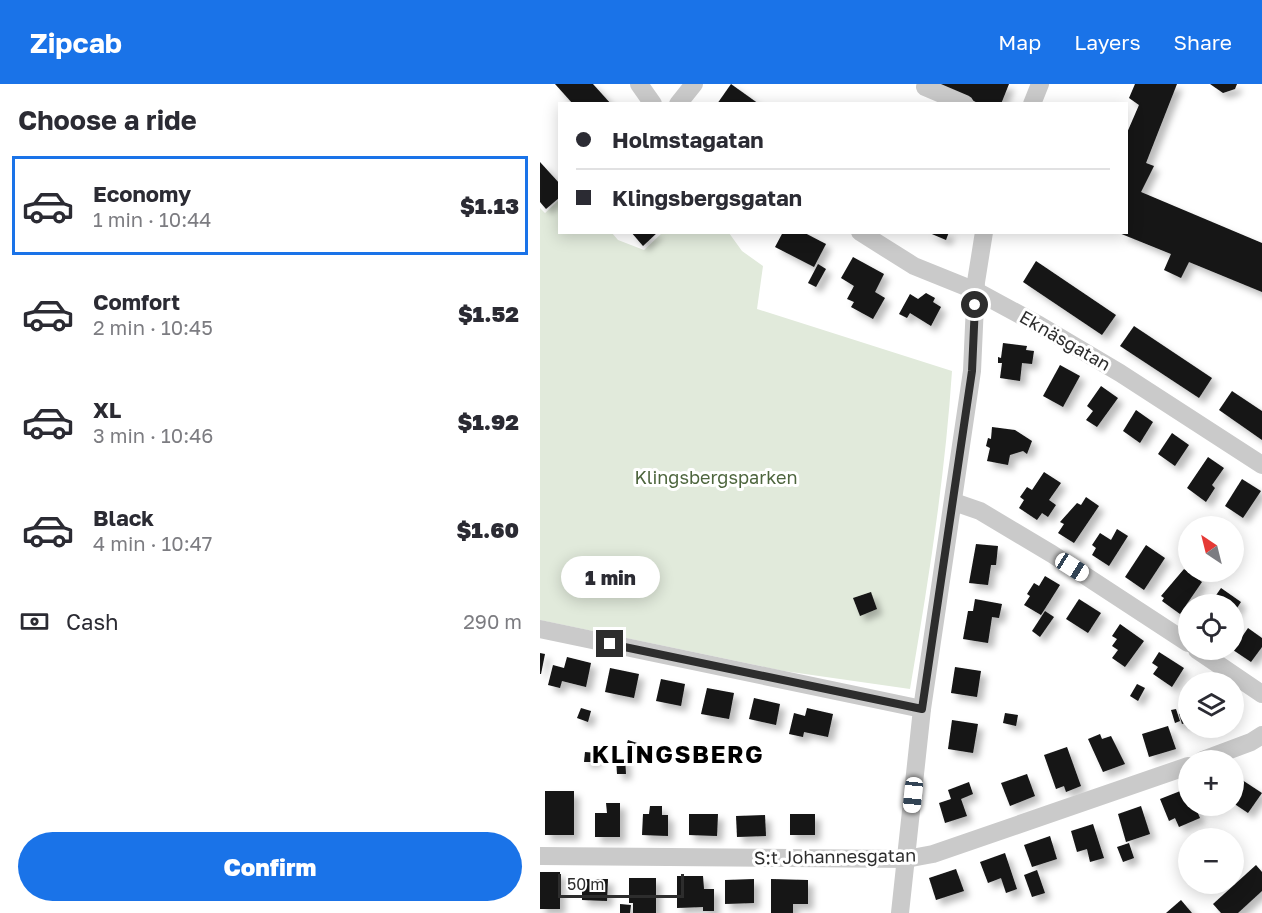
<!DOCTYPE html>
<html lang="en">
<head>
<meta charset="utf-8">
<style>
	body { margin:0; font-family:"Golos Text",sans-serif; background:#f2f2f3; color:#2b2b33; height:100vh; display:flex; flex-direction:column; font-size:22px; white-space:nowrap }
	* { box-sizing:border-box; margin:0 }
	p { font-size:20px; color:#7c7c81 }
	.icon { flex:none; width:33px; height:33px; fill:none; stroke:currentColor; stroke-width:2; stroke-linecap:round; stroke-linejoin:round }
	.map { position:relative; flex:1; overflow:hidden }
	.sheet { display:flex; flex-direction:column; background:#fff; width:540px }
	.sheet>* { flex:none }
	.guide { position:absolute; left:18px; top:18px; width:570px; height:132px; border-radius:0px; box-shadow:0 3px 15px #0003; display:grid; align-content:center; height:132px; padding:0 18px; background:#fff }
	.needle { width:39px; rotate:325deg }
	.tools { position:absolute; left:638px; top:432px; display:grid; gap:12px }
	.tools a { display:grid; place-items:center; width:66px; height:66px; border-radius:50%; background:#fff; box-shadow:0 3px 15px #0003; font-size:30px }
	.scale { position:absolute; left:18px; bottom:15px; width:126px; box-sizing:border-box; padding-left:6px; border:3px solid #2d2d2d; border-top:0; font-size:16px; line-height:21px; white-space:nowrap; color:#2d2d2d; -webkit-text-stroke:4px #fff; paint-order:stroke }
	.end { position:absolute; width:27px; height:27px; margin:-14px; border:8px solid #2d2d2d; background:#fff; box-shadow:0 0 0 3px #fff }
	.from { border-radius:50% }
	.bubble { position:absolute; height:42px; border-radius:21px; background:#fff; box-shadow:0 3px 15px #0003; font-size:20px; font-weight:800; line-height:42px; text-align:center }
	.car { position:absolute; width:18px; height:36px; margin:-18px -9px; border-radius:8px; box-shadow:0 0 4px 2px #0007; background:linear-gradient(#fff 24%,#345 0 40%,#fff 0 76%,#345 0 86%,#fff 0) }
	.guide b { display:flex; align-items:center; gap:21px; height:57px; font-size:22px }
	.guide b+b { border-top:2px solid #e1e1e2 }
	.guide i { width:15px; height:15px; background:#2b2b33 }
	ul { padding:0; list-style:none }
	li { display:flex; align-items:center; gap:18px; height:99px; margin:0 12px 9px; padding:0 6px; border:3px solid transparent; border-radius:0px }
	li div { flex:1 }
	li b { display:block; font-size:22px }
	li em { font-style:normal; font-weight:800 }
	li.current { border-color:#1a73e8 }
	li>.icon { width:54px; height:54px; stroke-width:1.5 }
	h2 { padding:0 18px; font-size:27px; line-height:72px }
	.pay { display:flex; align-items:center; gap:15px; height:66px; padding:0 18px; font-size:22px }
	.pay p { margin-inline-start:auto }
	.cta { display:flex; gap:12px; margin-top:auto; padding:12px 18px }
	.cta a { flex:1; height:69px; border-radius:36px; background:#1a73e8; color:#fff; font-size:24px; font-weight:800; line-height:69px; text-align:center }
	header { display:flex; align-items:center; gap:36px; box-sizing:border-box; height:84px; padding:0 30px; background:#1a73e8; color:#fff }
	header strong { font-size:28px }
	nav { display:flex; gap:33px; margin-inline-start:auto; font-size:21px }
	main { display:flex; flex:1; min-height:0 }
	.map>svg:first-child { display:block }
</style>
</head>
<body>
<header>
<strong>Zipcab</strong>
<nav><a>Map</a><a>Layers</a><a>Share</a></nav>
</header>
<main>
<section class="sheet">
<h2>Choose a ride</h2>
<ul>
<li class="current"><svg class="icon" aria-label="car" viewBox="0 0 24 24"><path d="M5 17H2v-5l4-1 3-4h7l3 4 3 1v5h-3M9 17h6M6 11h13"/><circle cx="7" cy="17" r="2"/><circle cx="17" cy="17" r="2"/></svg><div><b>Economy</b><p>1 min · 10:44</p></div><em>$1.13</em></li>
<li><svg class="icon" aria-label="car" viewBox="0 0 24 24"><path d="M5 17H2v-5l4-1 3-4h7l3 4 3 1v5h-3M9 17h6M6 11h13"/><circle cx="7" cy="17" r="2"/><circle cx="17" cy="17" r="2"/></svg><div><b>Comfort</b><p>2 min · 10:45</p></div><em>$1.52</em></li>
<li><svg class="icon" aria-label="car" viewBox="0 0 24 24"><path d="M5 17H2v-5l4-1 3-4h7l3 4 3 1v5h-3M9 17h6M6 11h13"/><circle cx="7" cy="17" r="2"/><circle cx="17" cy="17" r="2"/></svg><div><b>XL</b><p>3 min · 10:46</p></div><em>$1.92</em></li>
<li><svg class="icon" aria-label="car" viewBox="0 0 24 24"><path d="M5 17H2v-5l4-1 3-4h7l3 4 3 1v5h-3M9 17h6M6 11h13"/><circle cx="7" cy="17" r="2"/><circle cx="17" cy="17" r="2"/></svg><div><b>Black</b><p>4 min · 10:47</p></div><em>$1.60</em></li>
</ul>
<div class="pay"><svg class="icon" aria-label="cash" viewBox="0 0 24 24"><path d="M3 7h18v10H3z"/><circle cx="12" cy="12" r="2"/></svg>Cash<p>290 m</p></div>
<div class="cta"><a>Confirm</a></div>
</section>
<div class="map">
<svg width="722" height="829" viewBox="0 0 722 829">
	<defs>
		<filter id="shadow"><feDropShadow dx="5.5" dy="5.5" stdDeviation="3" flood-color="#0004"/></filter>
	</defs>
	<rect width="100%" height="100%" fill="#fff"/>
	<!-- green -->
	<path fill="#e1eadb" d="M19,116l1,32 52,1 6,7 26,10 18,-17h67l13,18 21,15 -6,43 195,62c-7,107 -24,213 -42,318l-126,-18 -244,-51v-412l5,5z"/>
	<!-- building -->
	<g fill="#141414" filter="url(#shadow)">
		<polygon points="15,0 53,0 71,20 33,20"/>
		<polygon points="191,0 219,20 177,20"/>
		<polygon points="398,0 469,0 461,20 440,20"/>
		<polygon points="595,0 637,0 606,79 614,82 601,108 722,159 722,208 649,178 641,194 624,186 631,170 579,149 586,148 586,51 599,21 589,14"/>
		<polygon points="670,0 697,0 695,5 683,9"/>
		<polygon points="0,78 20,100 20,113 6,125 0,118"/>
		<polygon points="91,148 118,148 103,162"/>
		<polygon points="243,148 263,148 286,160 274,183 235,163"/>
		<polygon points="387,148 409,148 406,156"/>
		<polygon points="313,173 344,190 335,208 345,214 333,235 311,223 314,218 307,215 314,202 301,194"/>
		<polygon points="496,177 576,231 562,251 483,198"/>
		<polygon points="278,180 286,185 276,203 268,199"/>
		<polygon points="386,209 395,214 393,218 401,223 391,242 370,229 367,234 359,230 370,210 378,215"/>
		<polygon points="594,242 672,294 659,314 580,262"/>
		<polygon points="463,259 487,262 486,266 494,267 492,280 482,279 480,297 460,294 462,279 458,279 458,273 461,274"/>
		<polygon points="520,281 540,292 523,323 503,312"/>
		<polygon points="561,302 578,314 557,343 546,336 553,327 547,322"/>
		<polygon points="692,307 722,327 722,356 679,326"/>
		<polygon points="596,326 613,338 600,359 583,347"/>
		<polygon points="452,343 475,346 492,357 487,370 483,367 470,371 468,381 447,377 450,364 446,362 448,354 451,355"/>
		<polygon points="632,349 649,361 635,382 618,370"/>
		<polygon points="668,373 684,384 672,401 675,404 666,418 647,404"/>
		<polygon points="504,388 521,399 509,416 516,421 508,433 502,429 497,436 479,424 484,416 480,413 487,403 492,406"/>
		<polygon points="702,395 721,407 703,434 685,422"/>
		<polygon points="546,413 559,422 534,459 518,449 524,440 520,438 537,419 541,421"/>
		<polygon points="577,445 588,452 569,482 552,471 556,464 552,461 560,449 571,456"/>
		<polygon points="436,460 458,462 456,481 451,481 448,501 429,499"/>
		<polygon points="606,461 625,474 604,506 585,493"/>
		<polygon points="644,485 662,498 640,530 622,517 624,514 621,512"/>
		<polygon points="505,492 520,501 501,531 484,521 490,512 487,510 494,499 499,502"/>
		<polygon points="681,504 701,518 693,530 693,520 670,520"/>
		<polygon points="331,508 337,525 320,532 313,514"/>
		<polygon points="435,515 462,520 459,534 452,533 448,559 423,555 428,527 433,527"/>
		<polygon points="539,515 561,529 548,549 526,535"/>
		<polygon points="505,527 514,533 500,553 492,547"/>
		<polygon points="580,540 604,557 585,583 572,574 578,566 572,562 577,555 572,552"/>
		<polygon points="708,544 722,554 722,563 711,578 693,566"/>
		<polygon points="619,568 644,584 632,603 613,590 618,583 612,579"/>
		<polygon points="0,569 5,570 1,590 0,590"/>
		<polygon points="27,573 51,579 46,603 22,597 20,604 8,601 13,581 24,584"/>
		<polygon points="415,583 441,587 437,613 411,609"/>
		<polygon points="70,584 99,590 94,614 65,608"/>
		<polygon points="121,595 145,600 141,622 116,617"/>
		<polygon points="597,600 605,604 598,617 590,612"/>
		<polygon points="167,604 194,609 189,635 161,630"/>
		<polygon points="214,614 240,620 236,641 209,635"/>
		<polygon points="41,624 51,627 48,638 37,634"/>
		<polygon points="267,624 293,630 288,653 264,648 263,653 249,650 254,629 265,632"/>
		<polygon points="636,625 640,637 635,639 631,626"/>
		<polygon points="648,627 648,638 642,640 639,630"/>
		<polygon points="465,629 478,631 476,642 463,639"/>
		<polygon points="412,636 438,640 433,669 408,665"/>
		<polygon points="628,642 636,665 609,673 602,650"/>
		<polygon points="560,650 562,655 571,652 585,680 563,688 548,655"/>
		<polygon points="88,656 97,659 94,668 85,665"/>
		<polygon points="527,663 541,702 526,708 524,702 516,705 504,671"/>
		<polygon points="45,668 57,669 56,678 44,678"/>
		<polygon points="76,674 85,674 86,690 77,690"/>
		<polygon points="487,690 495,712 470,722 461,699"/>
		<polygon points="693,690 722,709 708,729 693,719"/>
		<polygon points="429,698 433,710 421,715 427,732 405,739 399,719 411,715 408,706"/>
		<polygon points="648,704 648,722 655,722 660,734 639,743 635,734 629,737 620,715"/>
		<rect x="5" y="707" width="29" height="44"/>
		<polygon points="66,719 80,719 80,753 55,753 55,729 67,729"/>
		<polygon points="110,722 122,722 122,731 128,731 128,752 102,751 103,730 109,730"/>
		<polygon points="601,722 610,750 586,758 578,730"/>
		<polygon points="149,730 178,730 177,752 149,751"/>
		<rect x="250" y="730" width="25" height="21"/>
		<polygon points="225,731 226,752 197,753 196,732"/>
		<polygon points="553,740 564,774 550,778 547,765 537,768 531,747"/>
		<polygon points="510,752 517,775 492,783 484,761"/>
		<polygon points="589,759 594,774 583,778 577,763"/>
		<polygon points="465,769 477,805 466,809 461,794 448,799 440,778"/>
		<polygon points="716,781 722,788 722,807 698,829 681,829 673,820"/>
		<polygon points="416,785 424,807 396,816 389,794"/>
		<polygon points="497,786 505,809 492,813 484,791"/>
		<rect x="0" y="788" width="20" height="37"/>
		<polygon points="137,792 163,792 164,805 174,805 174,827 163,827 163,823 137,824"/>
		<polygon points="89,794 116,794 116,829 93,829 93,819 89,819"/>
		<polygon points="42,795 68,795 67,817 42,816"/>
		<polygon points="214,795 214,819 185,820 185,796"/>
		<polygon points="231,795 268,796 268,820 253,820 253,829 231,829"/>
		<polygon points="641,816 652,829 626,829"/>
		<polygon points="80,820 91,821 90,829 80,829"/>
	</g>
	<g fill="none" stroke-linecap="round" stroke-linejoin="round">
		<!-- minor -->
		<g stroke="#cacaca" stroke-width="18">
			<polyline points="99,0 113,20"/>
			<polyline points="387,0 385,3 425,20"/>
			<polyline points="138,20 154,0"/>
			<polyline points="492,20 500,0"/>
			<polyline points="320,148 374,182 436,207 499,241 580,289 722,381"/>
			<polyline points="414,418 440,427 512,470 648,559"/>
			<polyline points="0,545 382,625"/>
			<polyline points="657,566 722,610"/>
			<polyline points="663,676 711,658 722,651"/>
			<polyline points="0,772 366,775 393,770 648,682"/>
			<polyline points="360,829 382,625 432,287 436,198 444,148"/>
		</g>
	</g>
	<g fill="none" stroke-linecap="round" stroke-linejoin="round">
		<!-- route -->
		<polyline stroke="#2d2d2d" stroke-width="8" points="70,560 382,625 432,287 435,221"/>
	</g>
	<g text-anchor="middle" stroke-width="6" stroke-linejoin="round" paint-order="stroke">
		<!-- street labels -->
		<g font-size="18" fill="#2d2d2d" stroke="#fff">
			<text transform="translate(525 257) rotate(30)" y="6">Eknäsgatan</text>
			<text transform="translate(295 773) rotate(-1)" y="6">S:t Johannesgatan</text>
		</g>
		<!-- park labels -->
		<g font-size="18" fill="#4d653d" stroke="#fff">
			<text x="176" y="400">Klingsbergsparken</text>
		</g>
		<!-- district labels -->
		<g font-size="24" font-weight="bold" letter-spacing="1.5" fill="#000" stroke="#fff">
			<text x="138" y="679">KLINGSBERG</text>
		</g>
	</g>
</svg>
<div class="tools">
<a><svg class="needle" viewBox="-14 -14 28 28"><path d="M0-13l5 13h-10z" fill="#e53935"/><path d="M0 13l5-13h-10z" fill="#7c7c81"/></svg></a>
<a><svg class="icon" aria-label="locate" viewBox="0 0 24 24"><circle cx="12" cy="12" r="6"/><path d="M12 2v4M12 18v4M2 12h4M18 12h4"/></svg></a>
<a><svg class="icon" aria-label="layers" viewBox="0 0 24 24"><path d="M12 4l9 5-9 5-9-5zM3 14l9 5 9-5"/></svg></a>
<a>+</a>
<a>−</a>
</div>
<div class="scale">50 m</div>
<i class="end from" style="left:435px;top:221px"></i>
<i class="end" style="left:70px;top:560px"></i>
<div class="bubble" style="left:21px;top:472px;width:99px">1 min</div>
<i class="car" style="left:532px;top:483px;rotate:122deg"></i>
<i class="car" style="left:373px;top:711px;rotate:186deg"></i>
<div class="guide">
<b><i class="from"></i>Holmstagatan</b>
<b><i></i>Klingsbergsgatan</b>
</div>
</div>
</main>
</body>
</html>
